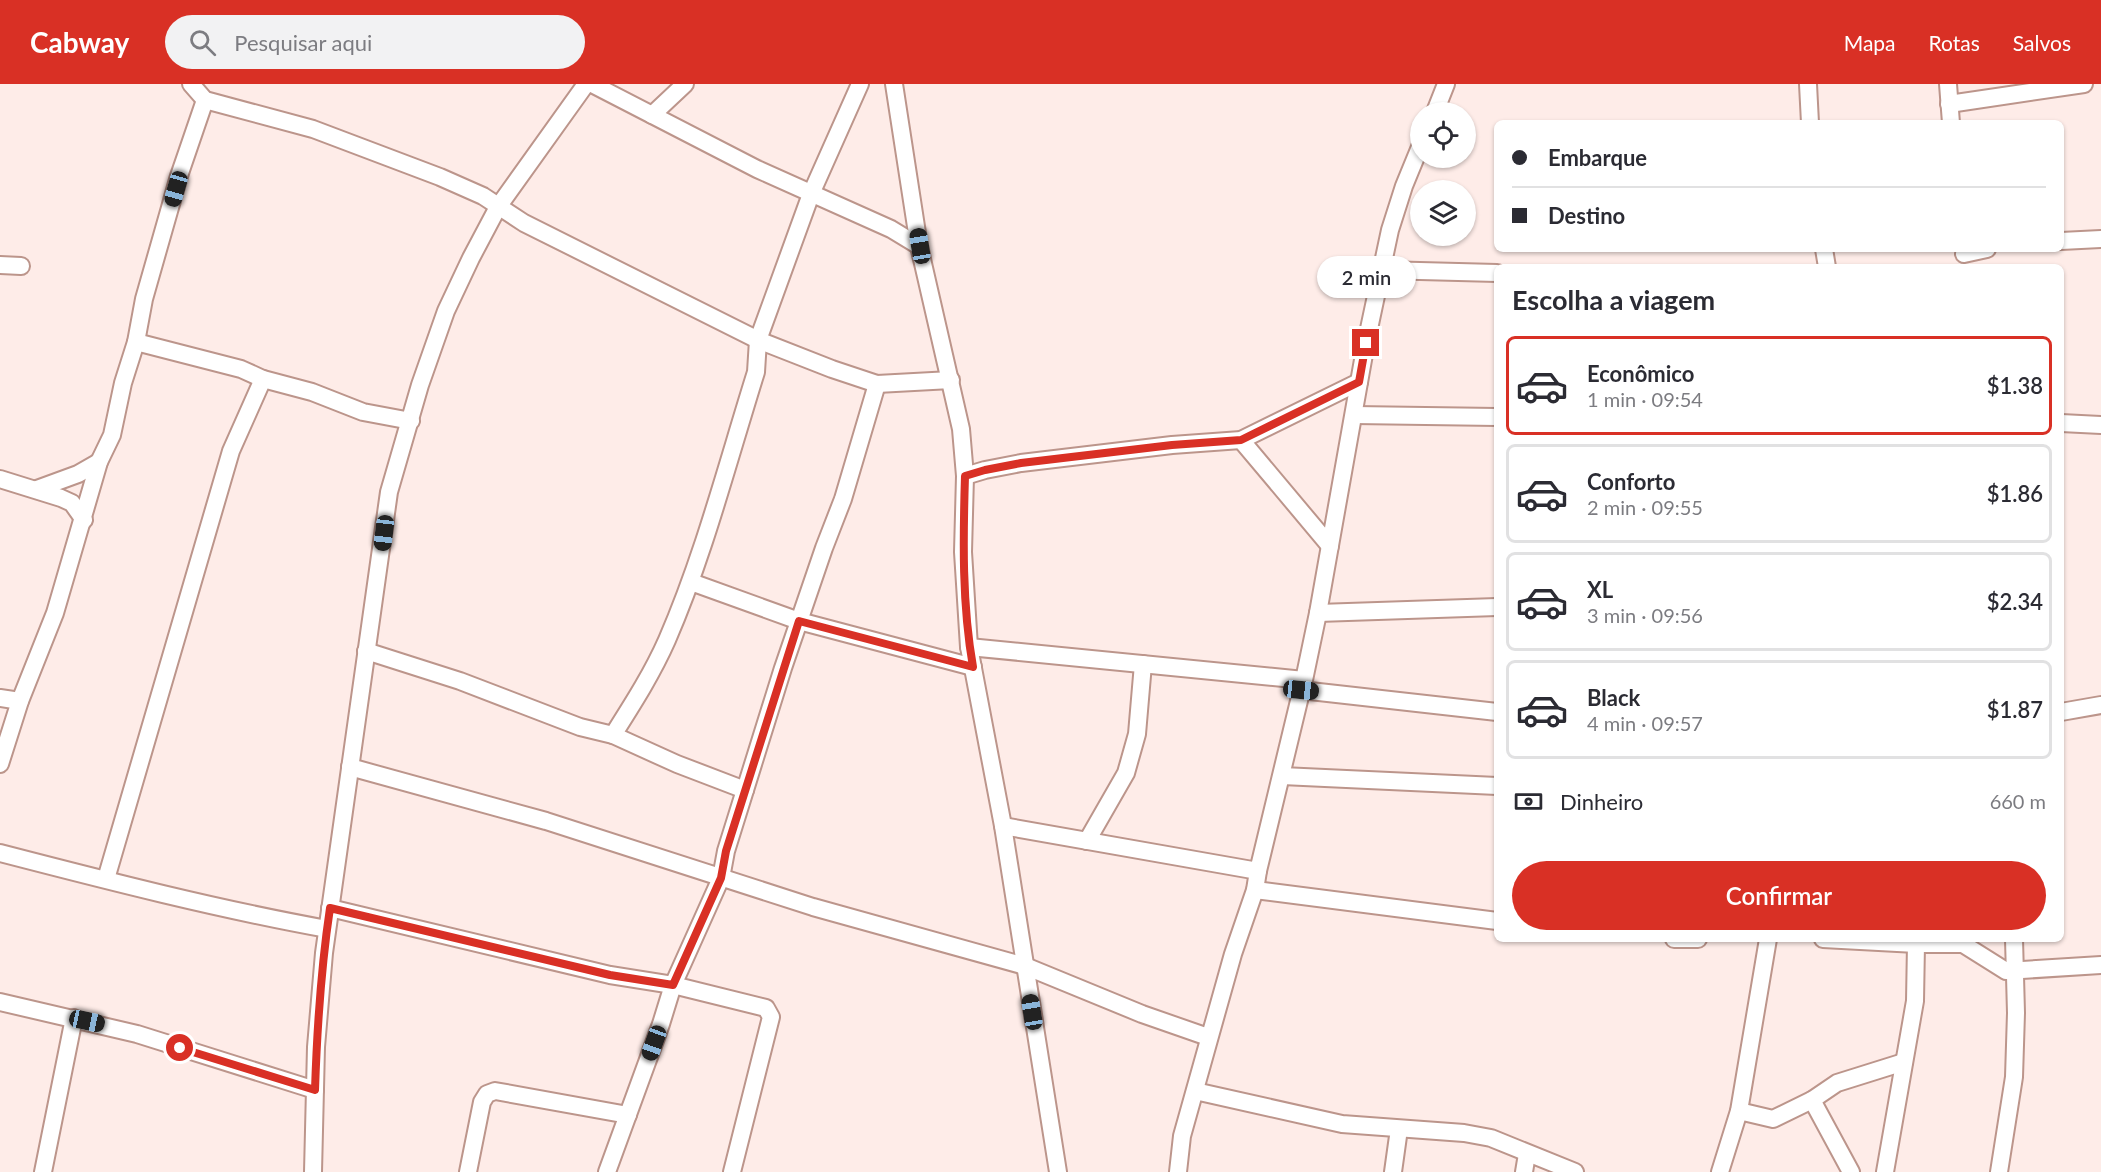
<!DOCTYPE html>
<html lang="pt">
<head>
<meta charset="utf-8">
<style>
	body { margin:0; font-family:Lato,sans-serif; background:#f2f2f3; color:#2b2b33; height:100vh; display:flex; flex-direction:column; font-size:22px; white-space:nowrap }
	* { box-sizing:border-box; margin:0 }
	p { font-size:20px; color:#7c7c81 }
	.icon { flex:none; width:33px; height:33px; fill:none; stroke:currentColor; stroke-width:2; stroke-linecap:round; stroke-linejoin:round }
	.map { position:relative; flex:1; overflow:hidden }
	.side { position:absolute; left:1494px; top:180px; width:570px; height:678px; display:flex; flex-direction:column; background:#fff; border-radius:9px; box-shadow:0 2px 4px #0004 }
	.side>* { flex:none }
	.hud { position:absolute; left:1494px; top:36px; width:570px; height:132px; border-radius:9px; box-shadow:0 2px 4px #0004; display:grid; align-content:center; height:132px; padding:0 18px; background:#fff }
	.buttons { position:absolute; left:1410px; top:18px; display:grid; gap:12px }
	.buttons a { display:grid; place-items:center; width:66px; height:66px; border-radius:50%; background:#fff; box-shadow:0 2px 4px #0004; font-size:30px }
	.end { position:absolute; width:27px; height:27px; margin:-14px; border:8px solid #d93025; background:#fff; box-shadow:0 0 0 3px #fff }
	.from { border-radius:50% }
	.bubble { position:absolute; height:42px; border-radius:21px; background:#fff; box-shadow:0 2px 4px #0004; font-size:20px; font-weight:600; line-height:42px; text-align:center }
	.car { position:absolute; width:18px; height:36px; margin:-18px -9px; border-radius:8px; box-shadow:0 0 4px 2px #0007; background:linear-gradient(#222 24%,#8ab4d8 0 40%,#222 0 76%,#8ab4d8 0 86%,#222 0) }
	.hud b { display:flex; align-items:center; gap:21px; height:57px; font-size:22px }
	.hud b+b { border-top:2px solid #e1e1e2 }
	.hud i { width:15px; height:15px; background:#2b2b33 }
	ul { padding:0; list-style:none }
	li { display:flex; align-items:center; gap:18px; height:99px; margin:0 12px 9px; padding:0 6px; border:3px solid #e1e1e2; border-radius:9px }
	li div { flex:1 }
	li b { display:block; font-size:22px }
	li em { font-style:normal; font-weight:600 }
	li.selected { border-color:#d93025 }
	li>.icon { width:54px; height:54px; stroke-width:1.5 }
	h2 { padding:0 18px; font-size:27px; line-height:72px }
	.pay { display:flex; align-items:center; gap:15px; height:66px; padding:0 18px; font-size:22px }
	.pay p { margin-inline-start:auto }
	.cta { display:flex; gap:12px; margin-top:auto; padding:12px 18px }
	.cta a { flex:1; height:69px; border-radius:36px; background:#d93025; color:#fff; font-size:24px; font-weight:600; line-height:69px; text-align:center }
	header { display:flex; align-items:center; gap:36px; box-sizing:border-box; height:84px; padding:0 30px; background:#d93025; color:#fff }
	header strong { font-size:28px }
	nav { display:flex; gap:33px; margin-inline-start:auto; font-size:21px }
	.search { width:420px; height:54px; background:#f2f2f3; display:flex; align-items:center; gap:15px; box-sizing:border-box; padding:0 21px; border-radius:33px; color:#7c7c81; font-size:22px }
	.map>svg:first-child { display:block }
</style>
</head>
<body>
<header>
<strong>Cabway</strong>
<div class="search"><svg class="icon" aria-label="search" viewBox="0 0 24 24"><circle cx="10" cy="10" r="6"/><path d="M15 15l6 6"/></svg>Pesquisar aqui</div>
<nav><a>Mapa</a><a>Rotas</a><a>Salvos</a></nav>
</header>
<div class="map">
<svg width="2101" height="1088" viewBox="0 0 2101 1088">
	<rect width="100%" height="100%" fill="#feece8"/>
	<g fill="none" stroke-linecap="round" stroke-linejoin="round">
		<defs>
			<g id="street">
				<polyline points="191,0 205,16 313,45 440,93 483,112 524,139 758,256 832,285 877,300 951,296"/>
				<polyline points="592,0 757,85 891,145 919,162"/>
				<polyline points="894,0 919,162 961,345 965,392 963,468 969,563 1003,742 1058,1088"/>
				<polyline points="1808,0 1810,39"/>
				<polyline points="1948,0 1951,39"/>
				<polyline points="1949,20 2084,0"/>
				<polyline points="1435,28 1446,0"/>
				<polyline points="652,31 685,0"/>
				<polyline points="2061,157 2101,155"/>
				<polyline points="1824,165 1827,183"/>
				<polyline points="1964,170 1987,165"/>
				<polyline points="0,181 21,182"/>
				<polyline points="1381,186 1497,189"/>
				<polyline points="136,258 241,285 263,295 312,308 363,328 411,337"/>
				<polyline points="1354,331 1497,333"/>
				<polyline points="2061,339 2101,341"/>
				<polyline points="1241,356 1330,462"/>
				<polyline points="965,392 985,386 1021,379 1172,361 1241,356 1359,298"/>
				<polyline points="0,395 61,414 72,419 84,436"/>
				<polyline points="37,405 78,390 99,378"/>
				<polyline points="691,498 799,537 973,583"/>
				<polyline points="1318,529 1497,523"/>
				<polyline points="969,563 1304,596"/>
				<polyline points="366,567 460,597 580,643 613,651 677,680 745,706"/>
				<polyline points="1301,606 1497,628"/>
				<polyline points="0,614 20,617"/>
				<polyline points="2061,628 2101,621"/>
				<path d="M613,651c19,-30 39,-61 54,-95 37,-85 61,-179 89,-268l2,-32 53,-146 49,-110"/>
				<polyline points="0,680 20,617 55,529 99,378 112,351 123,299 136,258 144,215 179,92 205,16"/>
				<polyline points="350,683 546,737 813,823 1025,882 1142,930 1208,953"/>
				<polyline points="1282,692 1497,702"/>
				<polyline points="1003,742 1258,787"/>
				<polyline points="1087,757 1126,689 1137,650 1143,580"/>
				<path d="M0,769c108,28 217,56 327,76"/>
				<polyline points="106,795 231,367 263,295"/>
				<polyline points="1255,806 1497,837"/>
				<polyline points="330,824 610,891 673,901 766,924 771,933 732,1088"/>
				<polyline points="1674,855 1698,855"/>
				<polyline points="1823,855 1916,860 1963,860 2006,887 2101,881"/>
				<polyline points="0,918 137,950 315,1006"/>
				<polyline points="1195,1007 1342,1040 1464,1049 1491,1054 1575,1088"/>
				<polyline points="1812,1016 1851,1088"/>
				<polyline points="1739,1027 1773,1035 1812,1016 1837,999 1904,978"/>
				<polyline points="43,1088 74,934"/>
				<polyline points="313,1088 316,963 324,869 389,408 420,301 446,227 471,174 498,123 586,0"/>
				<polyline points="468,1088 482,1018 487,1010 495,1007 628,1031"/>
				<polyline points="607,1088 661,940 673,901 721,794 726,767 783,584 824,464 843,415 877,300"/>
				<polyline points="1178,1088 1182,1052 1233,870 1255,806 1258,787 1304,596 1318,529 1366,259 1390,146 1404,102 1420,63"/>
				<polyline points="1393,1088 1399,1045"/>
				<polyline points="1524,1088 1527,1070"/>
				<polyline points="1720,1088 1739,1027 1768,855"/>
				<polyline points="1885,1088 1915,917 1916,860"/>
				<polyline points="1999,1088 2014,993 2016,929 2014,855"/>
			</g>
		</defs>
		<!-- street casing -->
		<use href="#street" stroke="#bc958b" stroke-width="20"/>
		<!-- street -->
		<use href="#street" stroke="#fff" stroke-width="16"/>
	</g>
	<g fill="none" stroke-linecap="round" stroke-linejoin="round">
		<!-- route -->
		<path stroke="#d93025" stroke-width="8" d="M180,964l135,42c2,-61 6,-122 15,-182l280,67 63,10 48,-107 5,-27 73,-230 174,46c-11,-63 -10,-127 -8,-191l20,-6 36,-7 151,-18 69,-5 118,-58 7,-39"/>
	</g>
</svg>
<div class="buttons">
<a><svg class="icon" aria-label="locate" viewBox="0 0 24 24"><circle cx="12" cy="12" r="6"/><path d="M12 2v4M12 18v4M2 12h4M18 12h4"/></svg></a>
<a><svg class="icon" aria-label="layers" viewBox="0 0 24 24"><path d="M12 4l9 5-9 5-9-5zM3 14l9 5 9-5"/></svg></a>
</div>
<i class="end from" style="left:180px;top:964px"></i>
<i class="end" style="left:1366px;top:259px"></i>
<div class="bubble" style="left:1317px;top:172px;width:99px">2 min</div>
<i class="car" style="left:176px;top:105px;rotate:196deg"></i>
<i class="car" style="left:920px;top:162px;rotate:351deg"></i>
<i class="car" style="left:384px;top:449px;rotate:187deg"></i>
<i class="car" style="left:1301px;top:606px;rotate:96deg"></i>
<i class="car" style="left:1032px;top:928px;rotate:351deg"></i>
<i class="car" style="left:87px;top:937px;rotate:102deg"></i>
<i class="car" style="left:654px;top:959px;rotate:200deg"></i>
<div class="hud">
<b><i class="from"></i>Embarque</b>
<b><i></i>Destino</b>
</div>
<section class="side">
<h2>Escolha a viagem</h2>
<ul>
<li class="selected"><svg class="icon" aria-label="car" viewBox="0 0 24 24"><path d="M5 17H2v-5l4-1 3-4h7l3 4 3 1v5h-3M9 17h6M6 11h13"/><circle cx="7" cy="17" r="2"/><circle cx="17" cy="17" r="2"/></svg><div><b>Econômico</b><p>1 min · 09:54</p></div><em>$1.38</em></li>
<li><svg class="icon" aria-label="car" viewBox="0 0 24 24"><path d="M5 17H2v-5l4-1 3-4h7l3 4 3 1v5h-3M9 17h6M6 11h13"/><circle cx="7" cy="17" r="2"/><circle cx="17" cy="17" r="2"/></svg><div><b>Conforto</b><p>2 min · 09:55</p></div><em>$1.86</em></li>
<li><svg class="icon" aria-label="car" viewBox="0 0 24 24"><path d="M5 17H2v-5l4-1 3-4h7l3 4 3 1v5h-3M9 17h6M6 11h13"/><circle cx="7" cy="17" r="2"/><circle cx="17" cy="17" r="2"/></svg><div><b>XL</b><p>3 min · 09:56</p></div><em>$2.34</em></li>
<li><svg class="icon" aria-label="car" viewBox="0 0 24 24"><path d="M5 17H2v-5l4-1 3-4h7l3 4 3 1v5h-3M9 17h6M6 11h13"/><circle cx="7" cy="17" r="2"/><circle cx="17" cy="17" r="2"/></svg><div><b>Black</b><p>4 min · 09:57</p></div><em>$1.87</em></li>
</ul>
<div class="pay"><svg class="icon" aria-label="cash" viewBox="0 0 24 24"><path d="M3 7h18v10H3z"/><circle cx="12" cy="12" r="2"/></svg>Dinheiro<p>660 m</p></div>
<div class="cta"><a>Confirmar</a></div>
</section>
</div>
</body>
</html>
